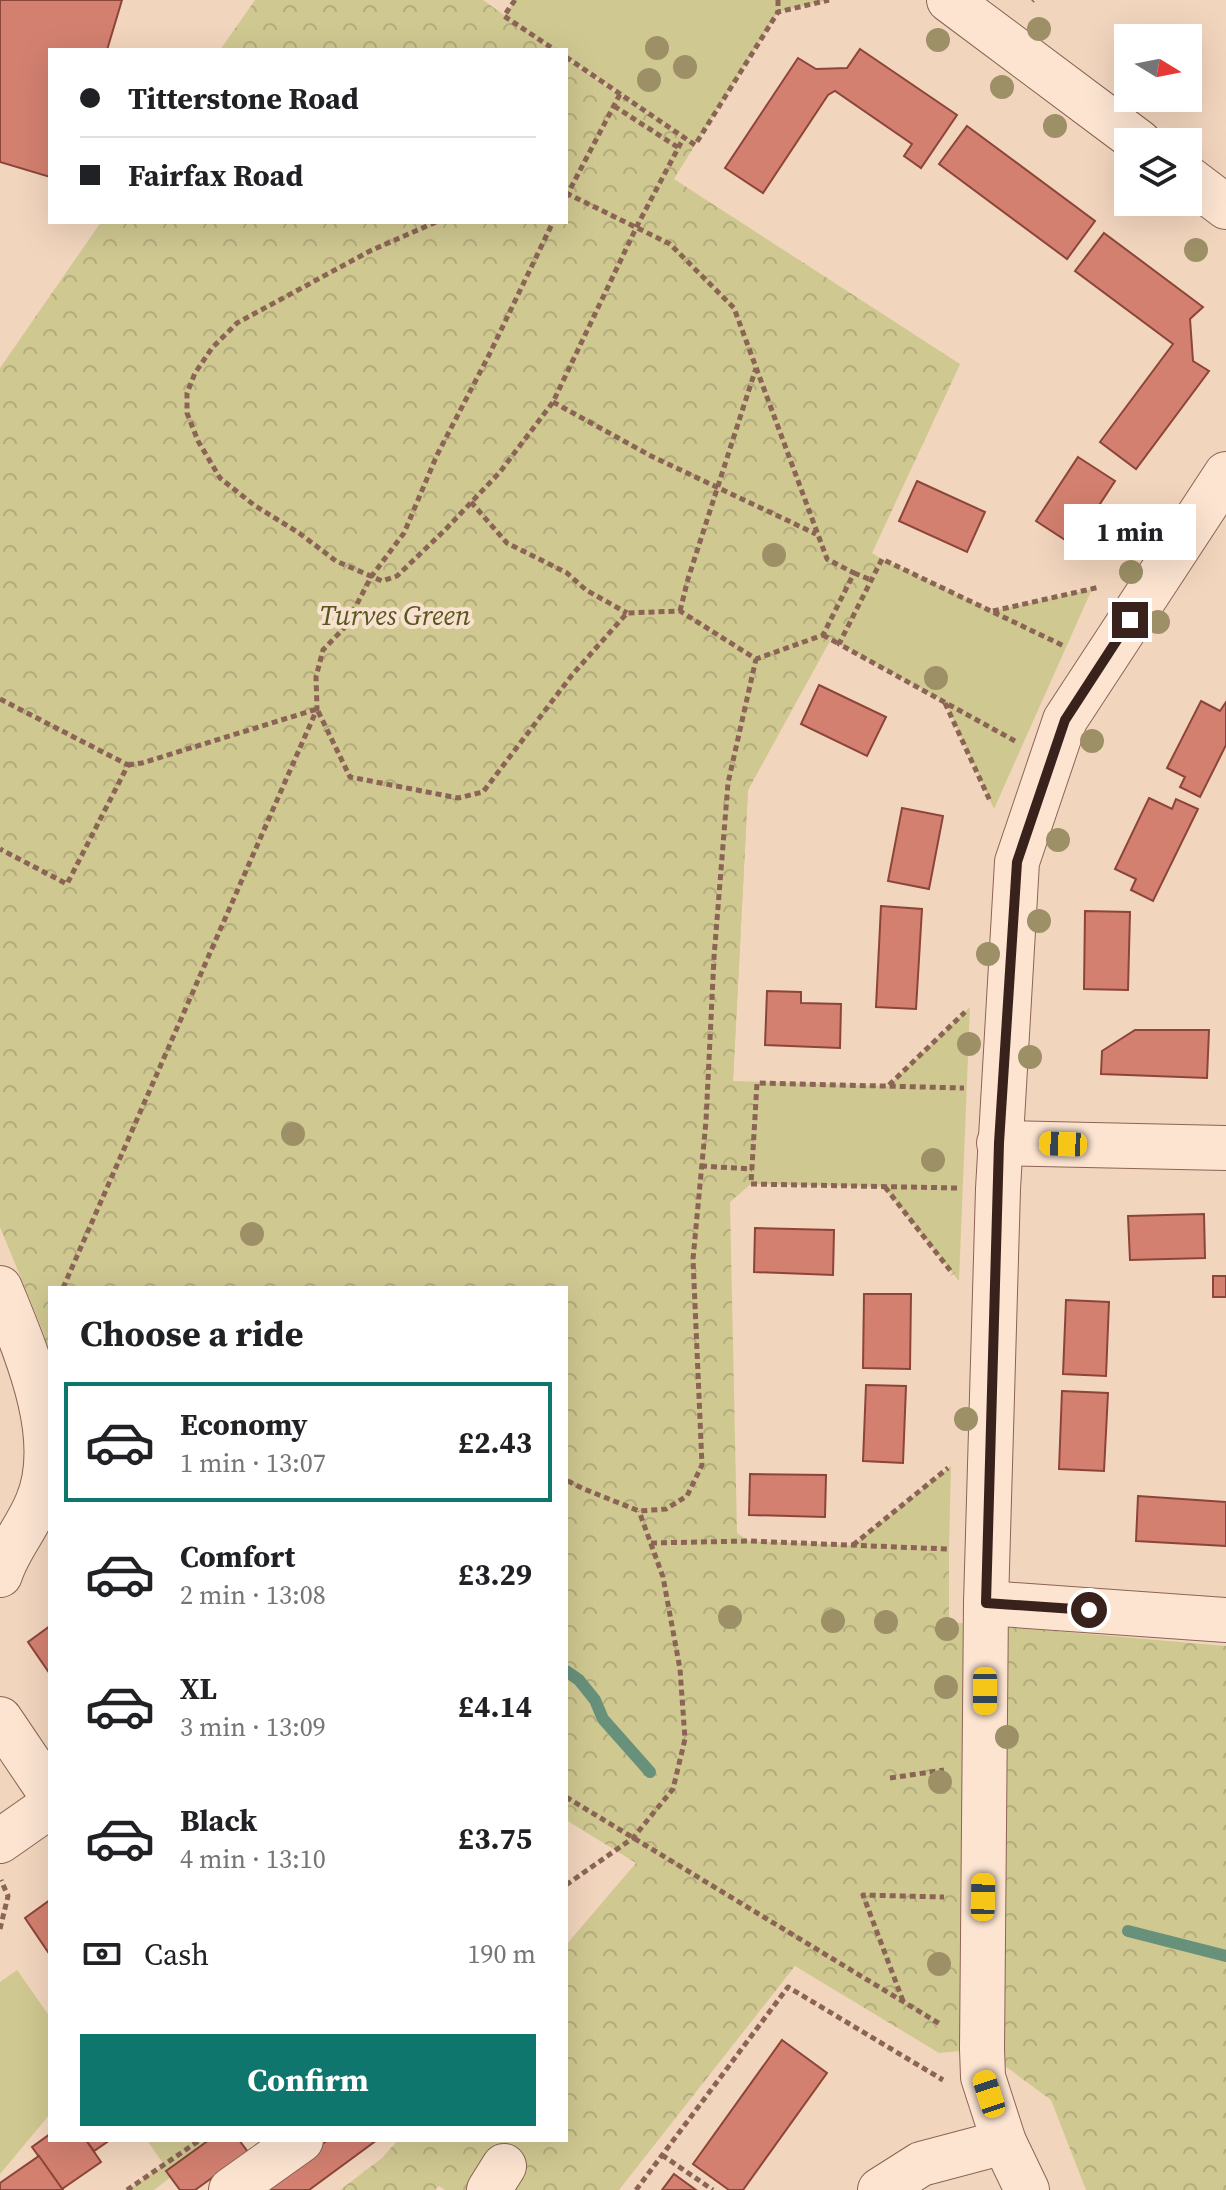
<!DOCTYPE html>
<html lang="en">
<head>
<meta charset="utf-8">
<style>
	body { margin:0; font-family:"Source Serif 4",serif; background:#f6f6f6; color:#202124; height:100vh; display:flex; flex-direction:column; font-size:30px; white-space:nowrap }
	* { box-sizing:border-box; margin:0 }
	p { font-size:26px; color:#757577 }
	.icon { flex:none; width:44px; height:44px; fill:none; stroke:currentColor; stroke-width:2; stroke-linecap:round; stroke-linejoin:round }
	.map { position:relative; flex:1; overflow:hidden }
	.drawer { position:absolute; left:48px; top:1286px; width:520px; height:856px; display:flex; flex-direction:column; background:#fff; border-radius:0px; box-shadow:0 8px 32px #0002 }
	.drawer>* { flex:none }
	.top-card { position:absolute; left:48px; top:48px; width:520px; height:176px; border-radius:0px; box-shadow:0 8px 32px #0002; display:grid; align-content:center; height:176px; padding:0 32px; background:#fff }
	.needle { width:52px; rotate:100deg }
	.fabs { position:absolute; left:1114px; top:24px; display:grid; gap:16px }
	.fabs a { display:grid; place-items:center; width:88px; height:88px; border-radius:0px; background:#fff; box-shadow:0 8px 32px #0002; font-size:40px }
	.end { position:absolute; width:36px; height:36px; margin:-18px; border:10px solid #39221b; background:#fff; box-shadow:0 0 0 4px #fff }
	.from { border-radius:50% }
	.bubble { position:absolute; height:56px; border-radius:0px; background:#fff; box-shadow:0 8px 32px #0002; font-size:26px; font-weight:700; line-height:56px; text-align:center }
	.car { position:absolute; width:24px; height:48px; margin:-24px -12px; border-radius:10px; box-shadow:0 0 6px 2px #0007; background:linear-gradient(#f5c518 24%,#345 0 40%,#f5c518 0 76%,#345 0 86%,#f5c518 0) }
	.top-card b { display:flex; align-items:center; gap:28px; height:76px; font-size:30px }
	.top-card b+b { border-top:2px solid #e0e0e0 }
	.top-card i { width:20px; height:20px; background:#202124 }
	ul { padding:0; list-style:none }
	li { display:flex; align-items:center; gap:24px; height:120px; margin:0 16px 12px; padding:0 16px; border:4px solid transparent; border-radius:0px }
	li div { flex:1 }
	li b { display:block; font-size:30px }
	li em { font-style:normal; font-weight:700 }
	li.active { border-color:#0f766e }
	li>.icon { width:72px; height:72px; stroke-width:1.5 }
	h2 { padding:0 32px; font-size:36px; line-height:96px }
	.pay { display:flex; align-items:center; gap:20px; height:88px; padding:0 32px; font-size:30px }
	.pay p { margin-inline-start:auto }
	.action { display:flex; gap:16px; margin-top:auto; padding:16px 32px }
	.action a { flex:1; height:92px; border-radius:0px; background:#0f766e; color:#fff; font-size:32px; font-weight:700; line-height:92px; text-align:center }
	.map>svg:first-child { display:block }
</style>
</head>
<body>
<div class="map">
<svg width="1226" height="2190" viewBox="0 0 1226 2190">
	<defs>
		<pattern id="park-crowns" width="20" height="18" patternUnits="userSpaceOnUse" patternTransform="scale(2)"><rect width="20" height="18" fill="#d0c891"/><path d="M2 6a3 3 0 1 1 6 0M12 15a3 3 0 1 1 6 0" fill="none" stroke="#b3ac7c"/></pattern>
	</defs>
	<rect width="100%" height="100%" fill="#f2d5bd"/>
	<!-- grass -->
	<g fill="#d0c891">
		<polygon points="515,0 829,0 778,12 695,145 566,57 566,50 555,50 504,16"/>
		<polygon points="960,364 831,639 748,790 733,1081 888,1086 970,1007 959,1281 884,1187 751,1184 754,1125 706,1121 577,415"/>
		<polygon points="882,559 992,611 1092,589 994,809 945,702 839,644"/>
		<polygon points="951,1466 949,1549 853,1545"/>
		<polygon points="17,1970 50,2017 50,2114 0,2174 0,1982"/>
		<polygon points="147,2140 209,2140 167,2170 171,2177 154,2190 127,2190 164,2165"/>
	</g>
	<!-- park -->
	<g fill="url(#park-crowns)">
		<polygon points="255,0 483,0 553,50 220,50"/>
		<polygon points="566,59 695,145 674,179 960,364 872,553 882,559 839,644 830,639 748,790 733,1081 757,1083 751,1184 730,1202 737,1533 749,1541 949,1549 949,1622 1226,1646 1226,2190 1086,2190 1051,2100 982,2049 939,2053 795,1966 619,2190 445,2190 439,2186 435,2190 340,2190 382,2158 398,2140 566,2140 566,1945 636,1863 566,1820 566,1288 50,1288 50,1368 44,1334 0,1227 0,368 101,222 566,222"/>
	</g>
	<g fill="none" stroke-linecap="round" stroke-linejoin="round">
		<!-- stream -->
		<g stroke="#68917c" stroke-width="12">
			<polyline points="566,1671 579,1680 595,1700 603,1719 650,1772"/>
			<polyline points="1128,1931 1226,1956"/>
		</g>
	</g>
	<!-- building -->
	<g fill="#d38070" stroke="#8c4539" stroke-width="2">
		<polygon points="0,0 122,0 107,50 50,50 50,177 0,162"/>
		<polygon points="860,49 957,115 921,168 904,156 912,144 835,91 828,95 763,193 725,168 798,58 816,69 847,68"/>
		<polygon points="967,126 1095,221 1067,259 939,164"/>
		<polygon points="1104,233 1203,307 1190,319 1193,361 1209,371 1136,469 1100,442 1173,344 1075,271"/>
		<polygon points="1078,457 1115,481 1073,545 1036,521"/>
		<polygon points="917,481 985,512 967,552 899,521"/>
		<polygon points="819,685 886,717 867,756 801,724"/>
		<polygon points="1201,701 1220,711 1226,702 1226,745 1200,797 1180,787 1185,777 1167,768"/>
		<polygon points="1149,798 1172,809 1176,799 1198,809 1153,901 1131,890 1136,879 1115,869"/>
		<polygon points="902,808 943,816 929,889 888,881"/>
		<polygon points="881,906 922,909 916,1009 876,1007"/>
		<polygon points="1085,911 1130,912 1128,990 1084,989"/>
		<polygon points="767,991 801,992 801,1003 841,1004 840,1048 765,1045"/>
		<polygon points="1135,1030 1209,1030 1207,1078 1101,1074 1102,1051"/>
		<polygon points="1204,1214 1205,1258 1130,1260 1128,1216"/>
		<polygon points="755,1228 834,1230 833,1275 754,1272"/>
		<rect x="1213" y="1276" width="13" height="21"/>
		<polygon points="864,1294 911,1294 910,1369 863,1368"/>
		<polygon points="1066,1300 1109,1302 1106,1376 1063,1374"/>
		<polygon points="866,1385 906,1386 903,1463 863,1461"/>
		<polygon points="1062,1391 1108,1393 1104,1471 1059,1469"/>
		<polygon points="750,1474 826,1475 825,1517 749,1515"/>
		<polygon points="1138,1496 1226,1502 1226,1546 1136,1541"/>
		<polygon points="50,1626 50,1674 28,1642"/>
		<polygon points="50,1900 50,1955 25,1918"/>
		<polygon points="782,2040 827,2073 743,2190 729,2190 693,2164"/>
		<polygon points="50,2134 50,2140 86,2140 101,2162 62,2189 32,2147"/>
		<polygon points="86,2140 110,2140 94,2151"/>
		<polygon points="209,2140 239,2140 248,2152 195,2190 180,2190 166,2171"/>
		<polygon points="328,2140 377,2140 309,2190 259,2190"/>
		<polygon points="39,2156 63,2190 0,2190 0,2183"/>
		<polygon points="674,2174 696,2190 662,2190"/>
	</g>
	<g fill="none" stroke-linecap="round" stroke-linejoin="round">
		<defs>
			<g id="minor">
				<polyline points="949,0 1139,142"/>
				<polyline points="1188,178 1226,207"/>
				<polyline points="999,1143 1226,1148"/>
				<path d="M0,1288c25,61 65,150 37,215 -10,25 -29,46 -37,72"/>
				<polyline points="986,1603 1226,1620"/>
				<polyline points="0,1719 50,1793"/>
				<polyline points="0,1841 50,1806"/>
				<polyline points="231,2190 301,2140"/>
				<polyline points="489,2190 504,2166"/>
				<polyline points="880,2190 921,2164 1004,2142"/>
				<polyline points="1027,2190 1004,2142 983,2077 982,2049 986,1603 998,1189 1017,862 1065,720 1226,474"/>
			</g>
		</defs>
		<!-- minor casing -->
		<use href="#minor" stroke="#8b6455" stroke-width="46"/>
		<!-- path -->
		<g stroke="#8b6455" stroke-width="5" stroke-dasharray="6 4" stroke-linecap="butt">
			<polyline points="515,0 504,16 555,50"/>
			<polyline points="778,0 778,12"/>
			<polyline points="1032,1 1033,0"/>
			<polyline points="566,57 695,145 778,12 829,0"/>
			<polyline points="614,106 679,148"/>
			<polyline points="566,193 670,244 734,308 827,559 854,573 823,635 756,659"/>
			<polyline points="566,197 620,94"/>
			<polyline points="436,222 370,251 237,323 212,348 195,373 187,393 187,413 198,441 220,478 254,505 299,533 336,561 382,581 397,576 445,530 500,472 553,402 637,226 684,137"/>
			<polyline points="553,402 651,456 816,534"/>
			<polyline points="471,502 507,543 567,573 586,590 627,613"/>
			<polyline points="854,573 871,580"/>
			<polyline points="680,611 688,579 756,368"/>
			<polyline points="993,611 1100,587"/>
			<polyline points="823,635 839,644"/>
			<polyline points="0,699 128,765 67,884 0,849"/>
			<polyline points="945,703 991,803"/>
			<polyline points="1015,741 839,644 882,559 1064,646"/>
			<polyline points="128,765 142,763 317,709 350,777 458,798 483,792 572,675 627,613 680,611 756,659 728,783 714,957 706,1121 693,1259 702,1465 687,1496 666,1509 639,1511 584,1489 566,1480"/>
			<polyline points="889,1085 965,1012"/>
			<polyline points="701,1166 752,1169"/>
			<polyline points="885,1187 953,1274"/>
			<polyline points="957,1188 751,1184 757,1083 964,1088"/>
			<polyline points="63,1288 317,709 316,677 323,650 345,627 371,577 404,533 437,455 489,355 553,222"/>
			<polyline points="651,1543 749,1541 947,1549"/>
			<polyline points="853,1545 948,1468"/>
			<polyline points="890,1778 944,1770"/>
			<polyline points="566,1797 940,2024"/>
			<polyline points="566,1885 633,1838 673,1789 685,1739 680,1669 663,1577 639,1511"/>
			<polyline points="0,1929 8,1896 1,1880"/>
			<polyline points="903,2001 863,1895 944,1897"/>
			<polyline points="662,2155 713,2190"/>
			<polyline points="127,2190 200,2140"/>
			<polyline points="636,2190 788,1987 943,2080"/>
		</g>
		<!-- minor -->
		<use href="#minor" stroke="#fce4d1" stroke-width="44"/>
	</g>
	<!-- trees -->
	<g fill="#9d9067">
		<circle cx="1039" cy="29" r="12"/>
		<circle cx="938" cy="40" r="12"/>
		<circle cx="657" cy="48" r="12"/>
		<circle cx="685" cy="67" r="12"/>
		<circle cx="649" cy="80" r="12"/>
		<circle cx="1002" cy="87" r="12"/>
		<circle cx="1055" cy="126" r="12"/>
		<circle cx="1196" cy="250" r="12"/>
		<circle cx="774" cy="555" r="12"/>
		<circle cx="1131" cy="572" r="12"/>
		<circle cx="1158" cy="622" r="12"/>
		<circle cx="936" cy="678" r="12"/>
		<circle cx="1092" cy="741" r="12"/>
		<circle cx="1058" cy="840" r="12"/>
		<circle cx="1039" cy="921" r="12"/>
		<circle cx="988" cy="954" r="12"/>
		<circle cx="969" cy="1044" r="12"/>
		<circle cx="1030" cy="1057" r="12"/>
		<circle cx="293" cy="1134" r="12"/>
		<circle cx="933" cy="1160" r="12"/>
		<circle cx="252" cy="1234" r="12"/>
		<circle cx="966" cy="1419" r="12"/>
		<circle cx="730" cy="1617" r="12"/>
		<circle cx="833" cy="1621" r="12"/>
		<circle cx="886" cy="1622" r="12"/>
		<circle cx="947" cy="1629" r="12"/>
		<circle cx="946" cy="1687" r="12"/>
		<circle cx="1007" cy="1737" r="12"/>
		<circle cx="940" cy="1782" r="12"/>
		<circle cx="939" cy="1964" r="12"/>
	</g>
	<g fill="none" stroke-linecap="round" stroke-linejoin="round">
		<!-- route -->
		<polyline stroke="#39221b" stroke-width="10" points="1089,1610 986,1603 999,1143 1017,862 1065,720 1130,620"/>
	</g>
	<g text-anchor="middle" stroke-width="8" stroke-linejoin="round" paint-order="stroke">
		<!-- park labels -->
		<g font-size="28" font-style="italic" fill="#575720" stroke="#f8e1ce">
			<text x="395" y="625">Turves Green</text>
		</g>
	</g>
</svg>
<div class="fabs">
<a><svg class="needle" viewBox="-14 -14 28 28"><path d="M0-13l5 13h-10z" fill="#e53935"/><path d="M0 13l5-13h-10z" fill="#757577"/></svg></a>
<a><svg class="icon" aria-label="layers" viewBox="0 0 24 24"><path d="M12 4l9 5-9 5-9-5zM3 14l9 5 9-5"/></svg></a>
</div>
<i class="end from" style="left:1089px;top:1610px"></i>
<i class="end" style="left:1130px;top:620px"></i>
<div class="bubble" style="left:1064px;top:504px;width:132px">1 min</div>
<i class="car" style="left:1063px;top:1144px;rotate:272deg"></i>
<i class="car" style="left:985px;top:1691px;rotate:180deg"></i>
<i class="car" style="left:983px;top:1897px;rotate:1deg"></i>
<i class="car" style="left:989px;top:2094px;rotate:342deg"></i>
<div class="top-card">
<b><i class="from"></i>Titterstone Road</b>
<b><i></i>Fairfax Road</b>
</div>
<section class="drawer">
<h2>Choose a ride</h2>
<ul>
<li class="active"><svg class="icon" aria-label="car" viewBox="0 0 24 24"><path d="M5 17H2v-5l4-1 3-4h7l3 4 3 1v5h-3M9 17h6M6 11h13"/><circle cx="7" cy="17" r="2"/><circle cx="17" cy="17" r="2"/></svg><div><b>Economy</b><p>1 min · 13:07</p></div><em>£2.43</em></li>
<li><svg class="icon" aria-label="car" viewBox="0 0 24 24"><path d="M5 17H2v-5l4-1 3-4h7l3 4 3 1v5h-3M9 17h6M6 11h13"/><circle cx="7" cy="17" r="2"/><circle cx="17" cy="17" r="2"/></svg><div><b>Comfort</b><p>2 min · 13:08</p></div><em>£3.29</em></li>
<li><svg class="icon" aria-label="car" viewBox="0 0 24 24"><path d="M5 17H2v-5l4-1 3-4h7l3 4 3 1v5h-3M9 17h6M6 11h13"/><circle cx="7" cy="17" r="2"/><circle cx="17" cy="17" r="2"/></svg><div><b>XL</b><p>3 min · 13:09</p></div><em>£4.14</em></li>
<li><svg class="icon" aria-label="car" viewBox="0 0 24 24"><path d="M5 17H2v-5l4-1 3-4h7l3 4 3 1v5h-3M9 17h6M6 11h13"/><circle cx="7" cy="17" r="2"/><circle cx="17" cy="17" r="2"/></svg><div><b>Black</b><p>4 min · 13:10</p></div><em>£3.75</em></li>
</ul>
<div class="pay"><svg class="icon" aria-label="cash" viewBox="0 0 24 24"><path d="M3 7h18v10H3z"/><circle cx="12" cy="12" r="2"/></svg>Cash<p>190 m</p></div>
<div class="action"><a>Confirm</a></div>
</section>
</div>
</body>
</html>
